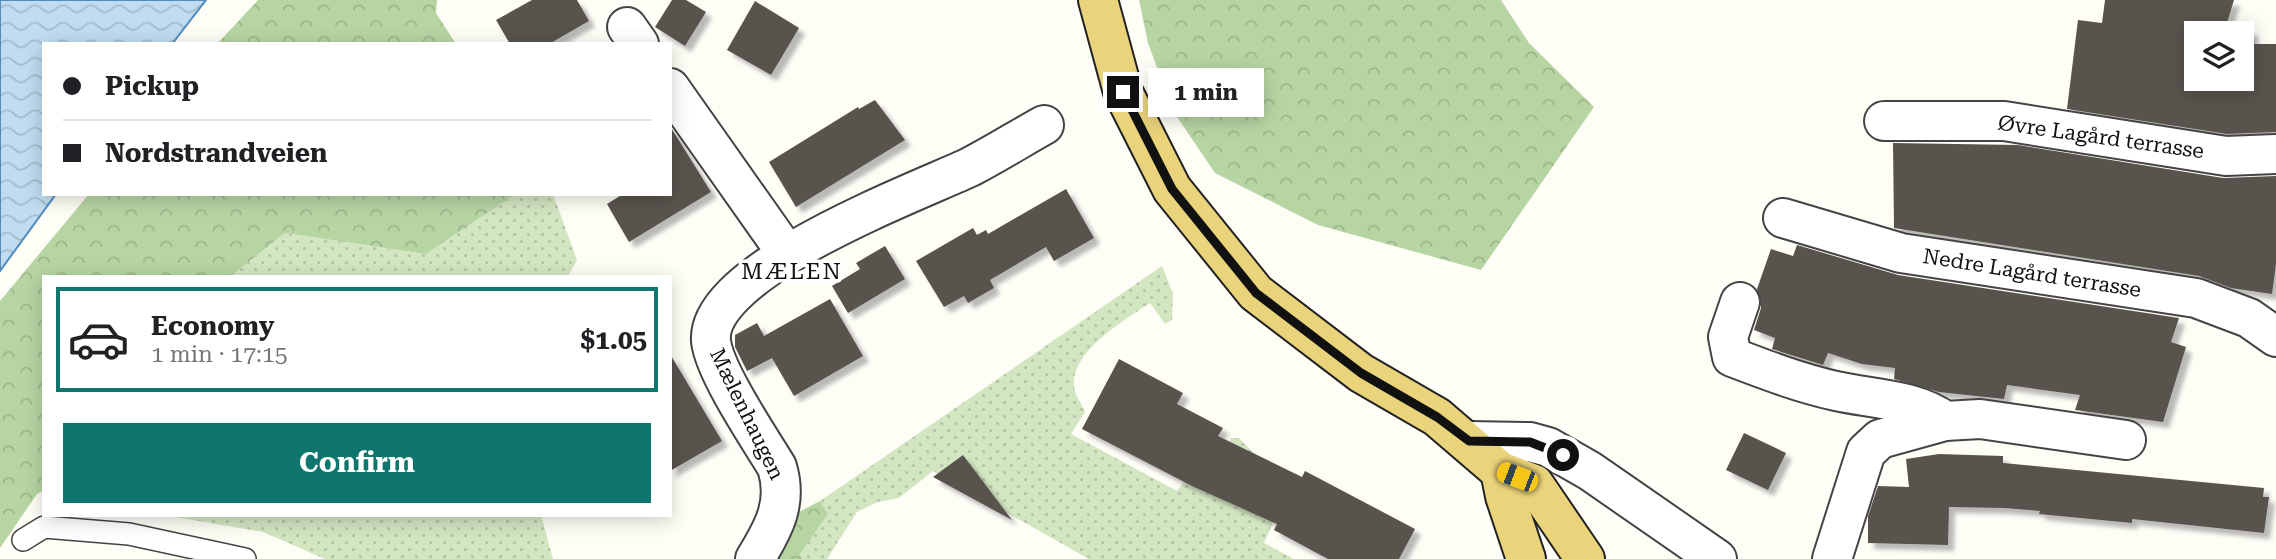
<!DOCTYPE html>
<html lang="en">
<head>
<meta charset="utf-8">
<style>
	body { margin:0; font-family:"Roboto Serif",serif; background:#f2f2f2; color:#202124; height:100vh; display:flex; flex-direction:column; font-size:26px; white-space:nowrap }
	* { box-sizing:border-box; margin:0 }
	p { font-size:23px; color:#757577 }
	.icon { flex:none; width:38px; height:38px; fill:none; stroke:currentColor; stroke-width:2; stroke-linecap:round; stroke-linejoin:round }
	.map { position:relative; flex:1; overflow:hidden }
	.panel { position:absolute; left:42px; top:275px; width:630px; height:242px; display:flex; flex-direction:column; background:#fff; border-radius:0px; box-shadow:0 4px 18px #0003 }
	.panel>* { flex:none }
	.guide { position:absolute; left:42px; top:42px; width:630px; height:154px; border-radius:0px; box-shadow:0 4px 18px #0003; display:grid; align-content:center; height:154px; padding:0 21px; background:#fff }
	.fabs { position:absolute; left:2184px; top:21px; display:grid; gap:14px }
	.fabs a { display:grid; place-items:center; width:70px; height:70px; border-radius:0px; background:#fff; box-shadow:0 4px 18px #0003; font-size:35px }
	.end { position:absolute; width:32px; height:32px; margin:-16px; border:9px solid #111; background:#fff; box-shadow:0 0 0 4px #fff }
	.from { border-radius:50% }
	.bubble { position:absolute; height:49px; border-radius:0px; background:#fff; box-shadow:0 4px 18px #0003; font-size:23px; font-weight:700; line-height:49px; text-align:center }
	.car { position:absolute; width:21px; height:42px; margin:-21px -10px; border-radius:9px; box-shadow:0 0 5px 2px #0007; background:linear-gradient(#f5c518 24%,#345 0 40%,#f5c518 0 76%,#345 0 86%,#f5c518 0) }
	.guide b { display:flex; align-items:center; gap:24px; height:66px; font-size:26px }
	.guide b+b { border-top:2px solid #e0e0e0 }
	.guide i { width:18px; height:18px; background:#202124 }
	ul { padding:12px 0 0; list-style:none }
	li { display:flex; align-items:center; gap:21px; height:105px; margin:0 14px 10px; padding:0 7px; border:4px solid transparent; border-radius:0px }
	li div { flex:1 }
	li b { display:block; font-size:26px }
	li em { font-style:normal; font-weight:700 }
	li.on { border-color:#0f766e }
	li>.icon { width:63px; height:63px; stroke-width:1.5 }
	.primary-button { display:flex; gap:14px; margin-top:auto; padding:14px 21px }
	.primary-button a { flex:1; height:80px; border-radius:0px; background:#0f766e; color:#fff; font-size:28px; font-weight:700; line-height:80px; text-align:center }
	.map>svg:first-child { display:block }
</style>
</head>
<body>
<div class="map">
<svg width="2276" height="559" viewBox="0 0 2276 559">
	<defs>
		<pattern id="grass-dots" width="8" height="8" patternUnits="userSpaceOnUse" patternTransform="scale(1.75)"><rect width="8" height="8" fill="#d3e6c2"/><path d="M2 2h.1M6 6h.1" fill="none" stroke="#b4c4a6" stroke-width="1.8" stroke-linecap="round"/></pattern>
		<pattern id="forest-crowns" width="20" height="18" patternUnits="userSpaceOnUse" patternTransform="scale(1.75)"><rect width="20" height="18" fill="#b7d5a3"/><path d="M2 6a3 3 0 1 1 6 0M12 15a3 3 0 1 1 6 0" fill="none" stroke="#9cb68b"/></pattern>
		<pattern id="water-waves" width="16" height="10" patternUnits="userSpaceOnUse" patternTransform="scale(1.75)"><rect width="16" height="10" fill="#c0dcf0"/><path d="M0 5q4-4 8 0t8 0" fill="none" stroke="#a4bccd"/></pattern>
		<filter id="shadow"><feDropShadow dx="6" dy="6" stdDeviation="2" flood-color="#0004"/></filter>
	</defs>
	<rect width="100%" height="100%" fill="#fefdf6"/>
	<!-- grass -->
	<g fill="url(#grass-dots)">
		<polygon points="516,194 553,194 577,260 568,276 231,276 285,233 426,254"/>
		<path d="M1162,266l11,28 -1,26 -7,4 -15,-21c-25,17 -79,48 -76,83 0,8 8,18 11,26l-14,22 106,57 10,-13 20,3 24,-43h8l16,16 21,62 -12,27 30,16h-205l-156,-88 -34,27 -21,4 -21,10 -30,47h-25l-3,-5 29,-40 -8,-13z"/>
		<polygon points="163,515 541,515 553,559 325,559 263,532"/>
	</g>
	<!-- forest -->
	<g fill="url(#forest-crowns)">
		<polygon points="258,0 437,0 436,13 456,44 217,44"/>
		<polygon points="1139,0 1501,0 1529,43 1594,107 1481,270 1318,225 1215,173 1173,111 1148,43"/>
		<polygon points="89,194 516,194 426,254 285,233 231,276 44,276 44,491 37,494 0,548 0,301"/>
		<polygon points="820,501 828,514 800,554 802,559 767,559 791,516"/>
	</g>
	<!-- water -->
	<polygon fill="url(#water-waves)" stroke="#4f8dbe" stroke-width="2" points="0,0 206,0 172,44 44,44 44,194 56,194 0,271"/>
	<!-- building -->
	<g fill="#58534e" fill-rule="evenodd" filter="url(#shadow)">
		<polygon points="532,0 577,0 589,21 549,44 510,44 496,20"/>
		<polygon points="672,0 686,0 706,12 685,46 655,27"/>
		<path d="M2105,0h129l-8,26 26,4v14h24v88l-49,2 -160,-25 11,-89 24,3zM2196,33h46v46h-46z"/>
		<polygon points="755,1 799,28 771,75 727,50"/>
		<polygon points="875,100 905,140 796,207 769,162 858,107 859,109"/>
		<polygon points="670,126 711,192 629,242 607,204 623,194 670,194"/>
		<polygon points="1893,143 2018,145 2223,178 2276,176 2276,264 2272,294 2231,288 2199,276 1894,228"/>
		<polygon points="1066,189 1094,238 1054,261 1046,247 990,280 994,288 968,303 964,296 944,307 916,261 973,228 977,235 986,230 988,234"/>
		<polygon points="1797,245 1898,275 2179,318 2171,342 2186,347 2163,422 2075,410 2080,395 2007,385 2004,399 1939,392 1894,379 1895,368 1862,364 1828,353 1823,365 1772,349 1775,338 1754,330 1761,308 1757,289 1771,249 1793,256"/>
		<polygon points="885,246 905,279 848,313 832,286 860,269 856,263"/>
		<polygon points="830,299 863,356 794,396 772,358 747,371 735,347 735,335 757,323 764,336"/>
		<polygon points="670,354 722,441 670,471"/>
		<polygon points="1119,359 1183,393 1177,404 1223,428 1218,436 1302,477 1305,471 1415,529 1399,559 1328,559 1274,530 1277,524 1192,486 1082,429"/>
		<polygon points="1744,433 1786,453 1768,490 1726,470"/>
		<polygon points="1939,454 2003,456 2003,463 2264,488 2263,497 2269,497 2264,533 2132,519 2132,523 2039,514 2040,511 2004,508 1949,507 1948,545 1868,543 1868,516 1878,486 1909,487 1906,459"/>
		<polygon points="963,455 1012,520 933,477"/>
	</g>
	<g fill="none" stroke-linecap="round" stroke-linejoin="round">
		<defs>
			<polyline id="service" points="23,540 44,527 129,534 245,559"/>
			<g id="minor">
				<polyline points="627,27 639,44"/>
				<polyline points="670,88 787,254"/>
				<polyline points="1884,121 2004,121 2226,156 2276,154"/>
				<polyline points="1783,218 1901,253 2196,298 2249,318 2276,337"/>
				<path d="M1740,302l-12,35 4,20c34,13 68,26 104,34 35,8 80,8 109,30"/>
				<polyline points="1469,441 1530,442 1548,447 1590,471 1717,559"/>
				<path d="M755,559c19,-31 33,-56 22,-92 -17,-28 -63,-96 -66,-126 -6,-70 203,-148 259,-174 25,-13 49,-28 74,-42"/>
				<polyline points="1832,559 1866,452 1880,439 1945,421 1980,419 2126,440"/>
			</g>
			<g id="primary">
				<polyline points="1098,0 1123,92 1172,189 1256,293 1361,373 1437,417 1500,471 1534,484 1585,559"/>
				<polyline points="1500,471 1505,496 1526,559"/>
			</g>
		</defs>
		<!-- service casing -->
		<use href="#service" stroke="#444" stroke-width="24"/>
		<!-- minor casing -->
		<use href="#minor" stroke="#444" stroke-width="42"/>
		<!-- primary casing -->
		<use href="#primary" stroke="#222" stroke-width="42"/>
		<!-- service -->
		<use href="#service" stroke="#fff" stroke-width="21"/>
		<!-- minor -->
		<use href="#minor" stroke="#fff" stroke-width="38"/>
		<!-- primary -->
		<use href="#primary" stroke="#e9d37b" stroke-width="38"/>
	</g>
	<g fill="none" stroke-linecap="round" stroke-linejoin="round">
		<!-- route -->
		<polyline stroke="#111" stroke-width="9" points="1123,92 1172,189 1256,293 1361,373 1437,417 1469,441 1530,442 1563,455"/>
	</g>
	<g text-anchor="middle" stroke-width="7" stroke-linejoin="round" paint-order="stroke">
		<!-- street labels -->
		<g font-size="21" fill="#111" stroke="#fff">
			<text transform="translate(2101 137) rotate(8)" y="7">Øvre Lagård terrasse</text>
			<text transform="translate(2032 273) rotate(9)" y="7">Nedre Lagård terrasse</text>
			<text transform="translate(747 414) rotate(64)" y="7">Mælenhaugen</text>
		</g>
		<!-- neighbourhood labels -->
		<g font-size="23" letter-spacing="2" fill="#111" stroke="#fff">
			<text x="792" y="279">MÆLEN</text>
		</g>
	</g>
</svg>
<div class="fabs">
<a><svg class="icon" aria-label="layers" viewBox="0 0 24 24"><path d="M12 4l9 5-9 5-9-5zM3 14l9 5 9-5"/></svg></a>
</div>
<i class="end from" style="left:1563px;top:455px"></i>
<i class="end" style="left:1123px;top:92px"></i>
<div class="bubble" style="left:1148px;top:68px;width:116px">1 min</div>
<i class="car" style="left:1517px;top:477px;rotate:291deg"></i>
<div class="guide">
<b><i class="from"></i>Pickup</b>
<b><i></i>Nordstrandveien</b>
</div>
<section class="panel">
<ul>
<li class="on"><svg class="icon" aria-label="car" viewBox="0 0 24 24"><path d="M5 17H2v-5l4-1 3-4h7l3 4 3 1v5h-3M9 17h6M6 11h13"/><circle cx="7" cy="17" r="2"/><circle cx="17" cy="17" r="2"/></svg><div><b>Economy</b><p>1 min · 17:15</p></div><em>$1.05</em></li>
</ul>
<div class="primary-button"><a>Confirm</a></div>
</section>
</div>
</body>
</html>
